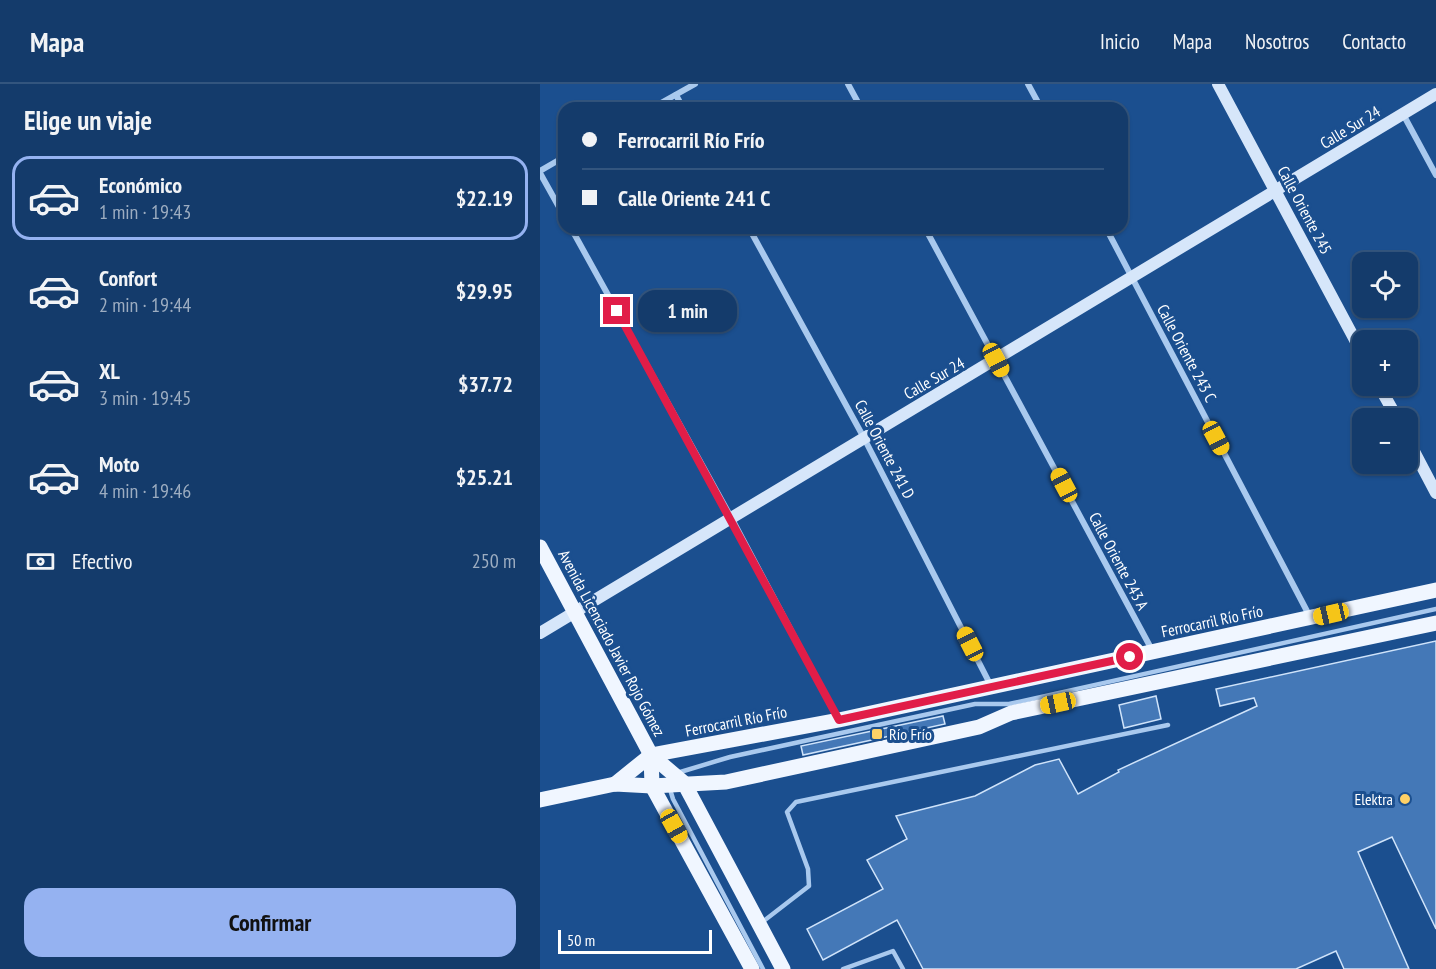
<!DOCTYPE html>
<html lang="es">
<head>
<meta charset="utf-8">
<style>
	body { margin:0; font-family:"PT Sans Narrow",sans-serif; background:#214673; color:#f1f3f6; height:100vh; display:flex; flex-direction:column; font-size:22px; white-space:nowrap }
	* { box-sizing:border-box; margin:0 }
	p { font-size:20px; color:#9dadc1 }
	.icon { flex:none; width:33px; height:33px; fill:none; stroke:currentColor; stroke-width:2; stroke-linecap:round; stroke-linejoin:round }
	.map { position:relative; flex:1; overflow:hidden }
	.details { display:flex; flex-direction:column; background:#143b6b; width:540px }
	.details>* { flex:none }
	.top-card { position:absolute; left:18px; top:18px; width:570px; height:132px; border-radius:18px; box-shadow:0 2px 4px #0004,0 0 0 2px #33557e; display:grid; align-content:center; height:132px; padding:0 24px; background:#143b6b }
	.controls { position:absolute; left:812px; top:168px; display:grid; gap:12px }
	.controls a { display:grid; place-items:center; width:66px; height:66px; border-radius:12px; background:#143b6b; box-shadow:0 2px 4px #0004,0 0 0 2px #33557e; font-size:30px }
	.scale { position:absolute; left:18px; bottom:15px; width:154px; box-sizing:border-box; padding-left:6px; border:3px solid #fff; border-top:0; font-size:16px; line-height:21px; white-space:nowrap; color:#fff; -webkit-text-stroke:4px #1b4f8f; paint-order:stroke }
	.end { position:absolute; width:27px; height:27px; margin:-14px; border:8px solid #e11d48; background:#fff; box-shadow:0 0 0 3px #fff }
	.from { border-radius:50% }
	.bubble { position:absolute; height:42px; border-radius:18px; background:#143b6b; box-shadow:0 2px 4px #0004,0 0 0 2px #33557e; font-size:20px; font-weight:600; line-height:42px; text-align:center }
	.car { position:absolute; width:18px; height:36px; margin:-18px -9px; border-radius:8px; box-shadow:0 0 4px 2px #0007; background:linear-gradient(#f5c518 24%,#345 0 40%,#f5c518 0 76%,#345 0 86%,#f5c518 0) }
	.top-card b { display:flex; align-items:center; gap:21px; height:57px; font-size:22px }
	.top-card b+b { border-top:2px solid #33557e }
	.top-card i { width:15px; height:15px; background:#f1f3f6 }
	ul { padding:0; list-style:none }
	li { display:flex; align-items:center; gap:18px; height:84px; margin:0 12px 9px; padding:0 12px; border:3px solid transparent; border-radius:18px }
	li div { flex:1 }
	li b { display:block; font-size:22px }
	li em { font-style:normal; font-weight:600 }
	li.active { border-color:#95b2f1 }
	li>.icon { width:54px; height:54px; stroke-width:1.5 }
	h2 { padding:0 24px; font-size:27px; line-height:72px }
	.pay { display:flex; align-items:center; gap:15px; height:66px; padding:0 24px; font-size:22px }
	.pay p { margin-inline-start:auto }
	.cta { display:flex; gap:12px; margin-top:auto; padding:12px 24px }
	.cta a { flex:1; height:69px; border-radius:18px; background:#95b2f1; color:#111; font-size:24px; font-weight:600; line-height:69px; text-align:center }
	header { display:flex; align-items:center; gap:36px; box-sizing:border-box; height:84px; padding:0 30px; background:#143b6b; border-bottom:2px solid #33557e }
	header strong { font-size:28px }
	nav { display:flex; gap:33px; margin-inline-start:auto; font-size:21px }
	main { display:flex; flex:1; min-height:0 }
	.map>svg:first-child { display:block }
</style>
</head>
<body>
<header>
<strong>Mapa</strong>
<nav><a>Inicio</a><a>Mapa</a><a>Nosotros</a><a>Contacto</a></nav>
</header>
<main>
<section class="details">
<h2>Elige un viaje</h2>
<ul>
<li class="active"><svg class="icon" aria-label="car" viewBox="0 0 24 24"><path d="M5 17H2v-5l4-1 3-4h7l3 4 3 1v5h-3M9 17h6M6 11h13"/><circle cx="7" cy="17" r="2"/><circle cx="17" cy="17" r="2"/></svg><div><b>Económico</b><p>1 min · 19:43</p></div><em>$22.19</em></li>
<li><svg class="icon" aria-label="car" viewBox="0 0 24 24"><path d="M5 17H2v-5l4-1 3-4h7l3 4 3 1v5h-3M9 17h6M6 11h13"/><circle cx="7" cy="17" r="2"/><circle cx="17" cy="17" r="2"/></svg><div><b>Confort</b><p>2 min · 19:44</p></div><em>$29.95</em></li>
<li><svg class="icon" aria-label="car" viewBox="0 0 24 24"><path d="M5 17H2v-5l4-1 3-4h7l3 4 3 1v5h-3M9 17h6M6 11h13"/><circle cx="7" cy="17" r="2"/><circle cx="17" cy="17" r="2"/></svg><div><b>XL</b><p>3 min · 19:45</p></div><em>$37.72</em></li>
<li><svg class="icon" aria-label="car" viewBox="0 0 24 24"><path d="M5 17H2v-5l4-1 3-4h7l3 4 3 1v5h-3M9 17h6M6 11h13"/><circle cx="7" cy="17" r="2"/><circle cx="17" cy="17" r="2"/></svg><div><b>Moto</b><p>4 min · 19:46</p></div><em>$25.21</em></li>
</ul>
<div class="pay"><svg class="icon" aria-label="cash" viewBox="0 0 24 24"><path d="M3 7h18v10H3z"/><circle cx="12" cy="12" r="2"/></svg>Efectivo<p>250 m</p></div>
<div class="cta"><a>Confirmar</a></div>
</section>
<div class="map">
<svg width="896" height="885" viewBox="0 0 896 885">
	<rect width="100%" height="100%" fill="#1b4f8f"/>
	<!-- building -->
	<g fill="#4478b7" stroke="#cfe3fa" stroke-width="1.5">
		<polygon points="896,557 896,845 852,753 818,768 869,885 804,885 796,867 756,885 383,885 357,836 283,876 267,845 343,805 327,776 367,755 356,732 435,712 495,681 519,675 538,710 579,688 578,686 717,622 714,614 680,622 676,605"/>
		<polygon points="616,612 621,635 584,644 579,621"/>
		<polygon points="403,632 405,640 263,671 261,662"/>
	</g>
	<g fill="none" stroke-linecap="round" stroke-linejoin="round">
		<!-- lane -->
		<g stroke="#a9c9ee" stroke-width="4.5">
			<polyline points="137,689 190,673 435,620 469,620 896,525"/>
			<polyline points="129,702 133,715 223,885"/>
			<polyline points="221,839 269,802 268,785 247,728 256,718 628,641"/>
			<polyline points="303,885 353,867 363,885"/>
		</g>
		<!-- street -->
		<g stroke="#a9c9ee" stroke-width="6">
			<polyline points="308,0 321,24"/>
			<polyline points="488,0 501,24"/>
			<polyline points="136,11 143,24"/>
			<polyline points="112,24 155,0"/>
			<polyline points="863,30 896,91"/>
			<polyline points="0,87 24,73"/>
			<polyline points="0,89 24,132"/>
			<polyline points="31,144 192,435 298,635"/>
			<polyline points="209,144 324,354 451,602"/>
			<polyline points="385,144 612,566"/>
			<polyline points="566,144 769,531"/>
		</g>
		<!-- secondary -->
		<g stroke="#d6e6fa" stroke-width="12">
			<polyline points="678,0 822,269"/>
			<polyline points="839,302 857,334"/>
			<polyline points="867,354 896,409"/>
			<polyline points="0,549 896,10"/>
		</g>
		<!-- primary -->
		<g stroke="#f0f6ff" stroke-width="15">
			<polyline points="0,463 111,671 144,699 243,885"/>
			<polyline points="111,671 112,702 212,885"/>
			<polyline points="75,700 111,671 299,636 896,506"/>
			<polyline points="0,716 75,700 112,702 186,698 439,643 471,629 896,539"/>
		</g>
	</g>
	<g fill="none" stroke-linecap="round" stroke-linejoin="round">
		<!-- route -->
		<polyline stroke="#e11d48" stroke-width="8" points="77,227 299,636 590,573"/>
	</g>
	<!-- markers -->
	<g fill="#ffd166" stroke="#1b4f8f" stroke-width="2">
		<rect x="331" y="644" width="12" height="12" rx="3"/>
		<circle cx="865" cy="715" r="6"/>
	</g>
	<g text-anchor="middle" stroke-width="6" stroke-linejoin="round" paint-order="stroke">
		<!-- street labels -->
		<g font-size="16" fill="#fff" stroke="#1b4f8f">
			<text transform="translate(810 43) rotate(-31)" y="6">Calle Sur 24</text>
			<text transform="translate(765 126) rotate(62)" y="6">Calle Oriente 245</text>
			<text transform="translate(647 269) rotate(62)" y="6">Calle Oriente 243 C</text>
			<text transform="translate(394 294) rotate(-30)" y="6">Calle Sur 24</text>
			<text transform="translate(345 365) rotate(62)" y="6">Calle Oriente 241 D</text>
			<text transform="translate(579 477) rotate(62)" y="6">Calle Oriente 243 A</text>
			<text transform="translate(672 537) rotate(-12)" y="6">Ferrocarril Río Frío</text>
			<text transform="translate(72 559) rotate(62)" y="6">Avenida Licenciado Javier Rojo Gómez</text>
			<text transform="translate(196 637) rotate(-11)" y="6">Ferrocarril Río Frío</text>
		</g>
		<!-- poi labels -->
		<g font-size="16" fill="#fff" stroke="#1b4f8f" text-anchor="start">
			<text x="349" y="656">Río Frío</text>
			<text x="853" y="721" text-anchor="end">Elektra</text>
		</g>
	</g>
</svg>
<div class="controls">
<a><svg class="icon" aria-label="locate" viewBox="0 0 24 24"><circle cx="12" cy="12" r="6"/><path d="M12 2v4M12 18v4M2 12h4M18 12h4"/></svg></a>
<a>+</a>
<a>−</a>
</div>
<div class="scale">50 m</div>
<i class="end from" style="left:590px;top:573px"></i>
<i class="end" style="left:77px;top:227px"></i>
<div class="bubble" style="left:98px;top:206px;width:99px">1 min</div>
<i class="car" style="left:456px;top:276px;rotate:152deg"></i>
<i class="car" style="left:676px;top:354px;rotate:152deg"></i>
<i class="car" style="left:524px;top:401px;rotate:332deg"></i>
<i class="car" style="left:791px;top:530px;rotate:257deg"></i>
<i class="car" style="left:430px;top:560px;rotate:333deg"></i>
<i class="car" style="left:518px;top:619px;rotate:258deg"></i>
<i class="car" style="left:134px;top:742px;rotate:151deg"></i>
<div class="top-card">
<b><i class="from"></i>Ferrocarril Río Frío</b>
<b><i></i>Calle Oriente 241 C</b>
</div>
</div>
</main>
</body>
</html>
